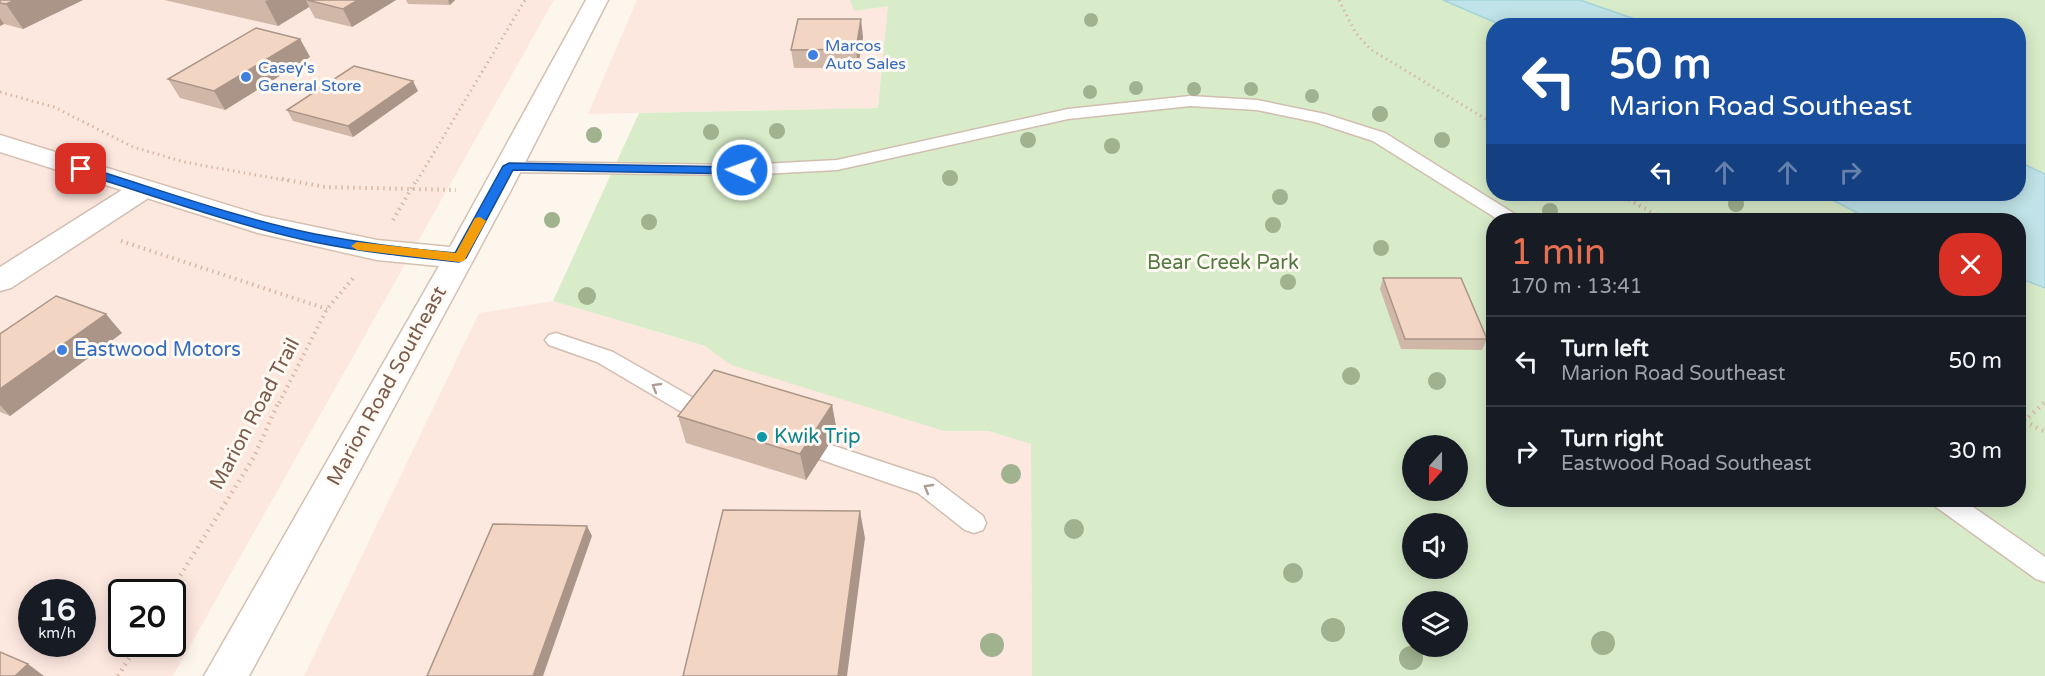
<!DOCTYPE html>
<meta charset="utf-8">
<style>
body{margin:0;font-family:"Varela Round",sans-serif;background:#20242c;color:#f1f3f6;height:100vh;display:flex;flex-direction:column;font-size:22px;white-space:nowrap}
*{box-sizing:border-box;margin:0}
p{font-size:20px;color:#9ea1a6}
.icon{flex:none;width:33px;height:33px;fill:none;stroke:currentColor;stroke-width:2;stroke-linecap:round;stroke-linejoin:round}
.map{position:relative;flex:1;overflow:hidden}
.side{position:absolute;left:1486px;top:213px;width:540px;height:294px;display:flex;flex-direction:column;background:#171b24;border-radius:24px;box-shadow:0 3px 15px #0003}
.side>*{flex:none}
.hud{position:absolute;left:1486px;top:18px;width:540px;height:183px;border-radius:24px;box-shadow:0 3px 15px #0003;background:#1a4fa0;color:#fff;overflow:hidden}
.needle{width:39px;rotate:201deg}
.fabs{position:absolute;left:1402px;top:435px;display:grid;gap:12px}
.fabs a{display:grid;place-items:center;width:66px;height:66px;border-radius:50%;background:#171b24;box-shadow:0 3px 15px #0003;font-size:30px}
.speed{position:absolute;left:18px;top:579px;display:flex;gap:12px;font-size:30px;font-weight:700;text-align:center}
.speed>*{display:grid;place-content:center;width:78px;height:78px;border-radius:50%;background:#171b24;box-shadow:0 3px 15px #0003;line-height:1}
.speed small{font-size:15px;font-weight:400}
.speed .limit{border:3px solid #111;border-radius:9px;background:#fff;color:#111}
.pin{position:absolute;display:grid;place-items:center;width:51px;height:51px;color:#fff;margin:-26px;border-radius:12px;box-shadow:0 3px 9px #0006}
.me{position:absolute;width:66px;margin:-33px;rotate:272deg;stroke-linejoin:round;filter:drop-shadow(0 0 4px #0008)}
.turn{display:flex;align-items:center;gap:21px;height:126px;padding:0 24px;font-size:27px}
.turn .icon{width:78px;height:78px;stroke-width:2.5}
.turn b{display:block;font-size:42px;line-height:51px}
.lanes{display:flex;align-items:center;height:57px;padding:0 24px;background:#0003;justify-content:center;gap:30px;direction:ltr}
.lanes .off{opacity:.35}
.round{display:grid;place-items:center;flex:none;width:63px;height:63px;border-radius:24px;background:#20242c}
.summary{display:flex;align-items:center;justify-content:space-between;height:102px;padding:0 24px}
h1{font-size:36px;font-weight:600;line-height:45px;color:#e76f51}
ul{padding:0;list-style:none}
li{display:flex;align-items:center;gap:18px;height:90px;padding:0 24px;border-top:2px solid #363941}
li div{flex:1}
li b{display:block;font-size:22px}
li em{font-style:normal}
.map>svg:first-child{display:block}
.commercial{fill:#fde8e0;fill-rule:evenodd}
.green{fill:#d8ecc9;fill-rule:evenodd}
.water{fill:#bfe3e8;stroke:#a5d3da;stroke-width:1.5}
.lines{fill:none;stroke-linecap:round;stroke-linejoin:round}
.lane-casing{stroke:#d1beb0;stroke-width:3}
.street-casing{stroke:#d1beb0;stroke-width:3}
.secondary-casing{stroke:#d6c0b0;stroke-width:3}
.path-far2{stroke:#d9b8a5;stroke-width:3;stroke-dasharray:1.5 4;stroke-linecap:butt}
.path-far1{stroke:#d9b8a5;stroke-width:4;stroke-dasharray:1.5 4.5;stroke-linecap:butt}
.path{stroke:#d9b8a5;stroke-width:4.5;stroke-dasharray:1.5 5;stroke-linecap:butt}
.lane{fill:#fff;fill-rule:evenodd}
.street{fill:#fff;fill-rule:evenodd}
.secondary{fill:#fff;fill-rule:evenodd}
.tree{fill:#a0b28e}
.wall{fill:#d1b7a8}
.shaded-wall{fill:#aa9588}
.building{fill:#f3d5c3;stroke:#aa9588;stroke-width:1.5}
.oneway{stroke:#af9d94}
.route{fill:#1a73e8;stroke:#114b97;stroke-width:1.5}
.slow{fill:#f59e0b}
.shop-dot{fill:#3f7fe0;stroke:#fffaf3;stroke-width:2}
.culture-dot{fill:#0f9aa8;stroke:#fffaf3;stroke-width:2}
.labels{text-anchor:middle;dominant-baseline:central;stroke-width:6;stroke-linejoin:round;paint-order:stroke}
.far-shop-label{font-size:16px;fill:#366cbe;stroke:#fffaf3;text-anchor:start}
.park-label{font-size:20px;fill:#537a41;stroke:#fffaf3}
.shop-label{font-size:20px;fill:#366cbe;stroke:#fffaf3;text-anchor:start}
.street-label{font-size:20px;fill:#7a5c4d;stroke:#fffaf3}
.culture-label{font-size:20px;fill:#0d838f;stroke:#fffaf3;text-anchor:start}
</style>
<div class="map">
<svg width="2045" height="676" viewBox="0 0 2045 676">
<rect width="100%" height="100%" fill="#fdf6ec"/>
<path class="commercial" d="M0,0H554L173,676H0ZM32,592H82V644H32ZM122,592H172V644H122Z
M637,0H889L878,108L588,114Z
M553,301L1031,444L1032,676H304L479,313Z"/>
<path class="green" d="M850,0H2045V676H1032L1031,444L988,431H944L731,365L705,346L553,301L639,113L878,108L888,6L854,11ZM1494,26H2019V194H1494ZM1494,220H2019V500H1494ZM1413,446H1458V490H1413ZM1413,524H1458V568H1413ZM1413,602H1458V646H1413Z"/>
<path class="water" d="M1443,0H1580L1652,25H1501Z
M2019,162L2045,174V288L2019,278V220H1871L1821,194H2019Z"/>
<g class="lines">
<defs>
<path id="lane" d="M1190,96L1257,100L1325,114L1385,133L1518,216L1520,220H1499L1373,141L1315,122L1257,110L1190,106L1068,119L837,170L742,175L509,172L503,171L500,167L503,163L509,162L742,165L837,160L1068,109Z
M556,333L613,352L718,412L721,418L718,424L710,427L702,424L597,362L549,345L545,340L549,335Z
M798,434L934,479L983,516L986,523L983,530L974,533L965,530L918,493L790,449L787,443L790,437Z
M1933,500H1963L2045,557V582L2036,579L1936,507Z"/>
<path id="street" d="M143,180L153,183L157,189L153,195L11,288L0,291V267L133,183Z"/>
<path id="secondary" d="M586,0H608L511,190L249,676H204L439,266L377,260L258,233L0,152V135L263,216L377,240L450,247Z"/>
</defs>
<use href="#lane" class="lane-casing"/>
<use href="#street" class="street-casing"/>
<use href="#secondary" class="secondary-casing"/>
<path class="path-far2" d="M1339,0L1355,32L1370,49L1494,124
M0,92L54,107L133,147L184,162L290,181
M417,181L525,0"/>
<path class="path-far1" d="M282,179L325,187L456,190
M1618,194L1666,220
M393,220L417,179
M121,241L327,309
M279,403L327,309L355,276"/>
<path class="path" d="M2019,418L2045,432
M2019,426L2045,402
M170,592L254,457L279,401
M118,676L138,644"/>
<use href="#lane" class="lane"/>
<use href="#street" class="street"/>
<use href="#secondary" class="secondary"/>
</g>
<g class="tree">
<circle cx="1091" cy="20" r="7"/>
<circle cx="1136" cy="88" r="7"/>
<circle cx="1194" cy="89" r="7"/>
<circle cx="1251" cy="89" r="7"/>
<circle cx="1090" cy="92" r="7"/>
<circle cx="1312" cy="96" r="7"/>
<circle cx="1380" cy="114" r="8"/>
<circle cx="777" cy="131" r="8"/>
<circle cx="711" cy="132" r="8"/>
<circle cx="594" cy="135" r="8"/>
<circle cx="1028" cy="140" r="8"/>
<circle cx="1442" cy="140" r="8"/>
<circle cx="1112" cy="146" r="8"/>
<circle cx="950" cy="178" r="8"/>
<circle cx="1280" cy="197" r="8"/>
<circle cx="1736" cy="204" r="8"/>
<circle cx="1550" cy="211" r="8"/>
<circle cx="552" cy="220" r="8"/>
<circle cx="649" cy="222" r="8"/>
<circle cx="1273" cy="225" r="8"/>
<circle cx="1381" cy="248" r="8"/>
<circle cx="1288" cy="282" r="8"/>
<circle cx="587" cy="296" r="9"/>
<circle cx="1351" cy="376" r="9"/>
<circle cx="1437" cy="381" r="9"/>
<circle cx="1011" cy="474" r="10"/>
<circle cx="1074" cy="529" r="10"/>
<circle cx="1293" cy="573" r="10"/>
<circle cx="1333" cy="630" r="12"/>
<circle cx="1603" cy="643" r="12"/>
<circle cx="992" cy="645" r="12"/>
<circle cx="1411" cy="658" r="12"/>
</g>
<path class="wall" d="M0,0H83L23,29L4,24L0,26Z
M164,0H396L352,27L315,18L309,7L278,26Z
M406,0H455L450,5L408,4Z
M863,37L858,68H794L791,50Z
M300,39L310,57L225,110L180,98L168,79Z
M418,91L353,137L293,121L287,110Z
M1383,278L1487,339L1482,350L1401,349L1380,289Z
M122,333L10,416L0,412V334Z
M832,405L837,432L806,480L686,443L678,416Z"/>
<path class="shaded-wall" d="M15,0H83L23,29L6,4Z
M268,0H306L309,7L278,26L265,1Z
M358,0H396L352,27L343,9Z
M448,0H455L450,5Z
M0,18L4,24L0,26Z
M861,19L863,37L858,68L856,49Z
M300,39L310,57L225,110L214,91Z
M413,81L418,91L353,137L348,126Z
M106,314L122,333L10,416L0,405V389Z
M832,405L837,432L806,480L800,454Z
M860,511L865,538L847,676H838Z
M587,526L592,536L543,676H533Z
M28,664L44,676H15Z"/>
<path class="building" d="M0,0H15L6,4L0,3Z
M307,0H358L343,9Z
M798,19H861L856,49L791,50Z
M256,28L300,39L214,91L168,79Z
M354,66L413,81L348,126L287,110Z
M1383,278H1461L1487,339H1405Z
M56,296L106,314L0,389V334Z
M714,370L832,405L800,454L678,416Z
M723,510L860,511L838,676H683Z
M493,524L587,526L533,676H427Z
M0,652L28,664L15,676H0Z"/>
<defs><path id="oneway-chevron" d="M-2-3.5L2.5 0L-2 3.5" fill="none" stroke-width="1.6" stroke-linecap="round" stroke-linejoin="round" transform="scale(1.5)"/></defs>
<g class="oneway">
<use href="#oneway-chevron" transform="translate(656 387) rotate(-150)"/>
<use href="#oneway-chevron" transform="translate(928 488) rotate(-150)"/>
</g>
<path class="route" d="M509,163L742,167L748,170L742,174L513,170L466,258L459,262C410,257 362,252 314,242C234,225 156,196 77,172L76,169L81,166L86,167C161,190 237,218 315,234C361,243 408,249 455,253L503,166Z"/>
<path class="slow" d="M480,217L486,221L464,261L459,262L357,250L351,246L357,242L456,253L475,218Z"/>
<g class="shop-dot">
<circle cx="813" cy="55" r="6"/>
<circle cx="246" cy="77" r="6"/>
<circle cx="62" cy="350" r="6"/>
</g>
<circle class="culture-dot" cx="762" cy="437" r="6"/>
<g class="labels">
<g class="far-shop-label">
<text x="825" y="46">Marcos<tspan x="825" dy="18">Auto Sales</tspan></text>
<text x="258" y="68">Casey's<tspan x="258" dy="18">General Store</tspan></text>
</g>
<g class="park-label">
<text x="1223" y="263">Bear Creek Park</text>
</g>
<g class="shop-label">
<text x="74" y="350">Eastwood Motors</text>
</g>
<g class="street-label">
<text transform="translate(387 386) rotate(-61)">Marion Road Southeast</text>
<text transform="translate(255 414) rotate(-62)">Marion Road Trail</text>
</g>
<g class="culture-label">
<text x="774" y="437">Kwik Trip</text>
</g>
</g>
</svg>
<div class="fabs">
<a><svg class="needle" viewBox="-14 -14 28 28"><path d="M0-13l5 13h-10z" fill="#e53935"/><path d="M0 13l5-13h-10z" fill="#9ea1a6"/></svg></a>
<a><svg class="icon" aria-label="sound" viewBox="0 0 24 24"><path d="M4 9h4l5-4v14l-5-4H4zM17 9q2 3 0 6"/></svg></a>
<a><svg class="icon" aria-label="layers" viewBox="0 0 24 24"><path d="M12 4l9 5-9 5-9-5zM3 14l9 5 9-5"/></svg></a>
</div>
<div class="speed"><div>16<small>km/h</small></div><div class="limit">20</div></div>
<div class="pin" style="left:81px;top:169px;background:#d93025"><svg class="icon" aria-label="arrive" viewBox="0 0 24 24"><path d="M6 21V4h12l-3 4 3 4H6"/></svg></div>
<svg class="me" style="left:742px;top:170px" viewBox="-20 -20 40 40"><circle r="17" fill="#1a73e8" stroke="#fff" stroke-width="3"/><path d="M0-11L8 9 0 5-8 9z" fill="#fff"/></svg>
<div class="hud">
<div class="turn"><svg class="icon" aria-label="left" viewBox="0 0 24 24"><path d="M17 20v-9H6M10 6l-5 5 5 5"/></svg><div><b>50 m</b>Marion Road Southeast</div></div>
<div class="lanes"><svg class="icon" aria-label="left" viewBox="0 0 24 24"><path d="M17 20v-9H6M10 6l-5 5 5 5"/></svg><svg class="icon off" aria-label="ahead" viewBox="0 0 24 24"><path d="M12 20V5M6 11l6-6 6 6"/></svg><svg class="icon off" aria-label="ahead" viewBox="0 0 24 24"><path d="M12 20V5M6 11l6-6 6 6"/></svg><svg class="icon off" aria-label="right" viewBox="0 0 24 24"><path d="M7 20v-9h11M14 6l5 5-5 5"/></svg></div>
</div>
<section class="side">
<div class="summary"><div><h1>1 min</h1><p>170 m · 13:41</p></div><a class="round" style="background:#d93025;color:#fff"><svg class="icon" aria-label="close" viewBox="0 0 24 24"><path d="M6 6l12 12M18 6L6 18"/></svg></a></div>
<ul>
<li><svg class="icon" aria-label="left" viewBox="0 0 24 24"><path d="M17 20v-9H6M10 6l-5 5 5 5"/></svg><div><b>Turn left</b><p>Marion Road Southeast</p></div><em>50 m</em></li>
<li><svg class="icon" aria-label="right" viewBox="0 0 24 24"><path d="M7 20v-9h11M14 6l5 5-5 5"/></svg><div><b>Turn right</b><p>Eastwood Road Southeast</p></div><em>30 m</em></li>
</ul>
</section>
</div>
